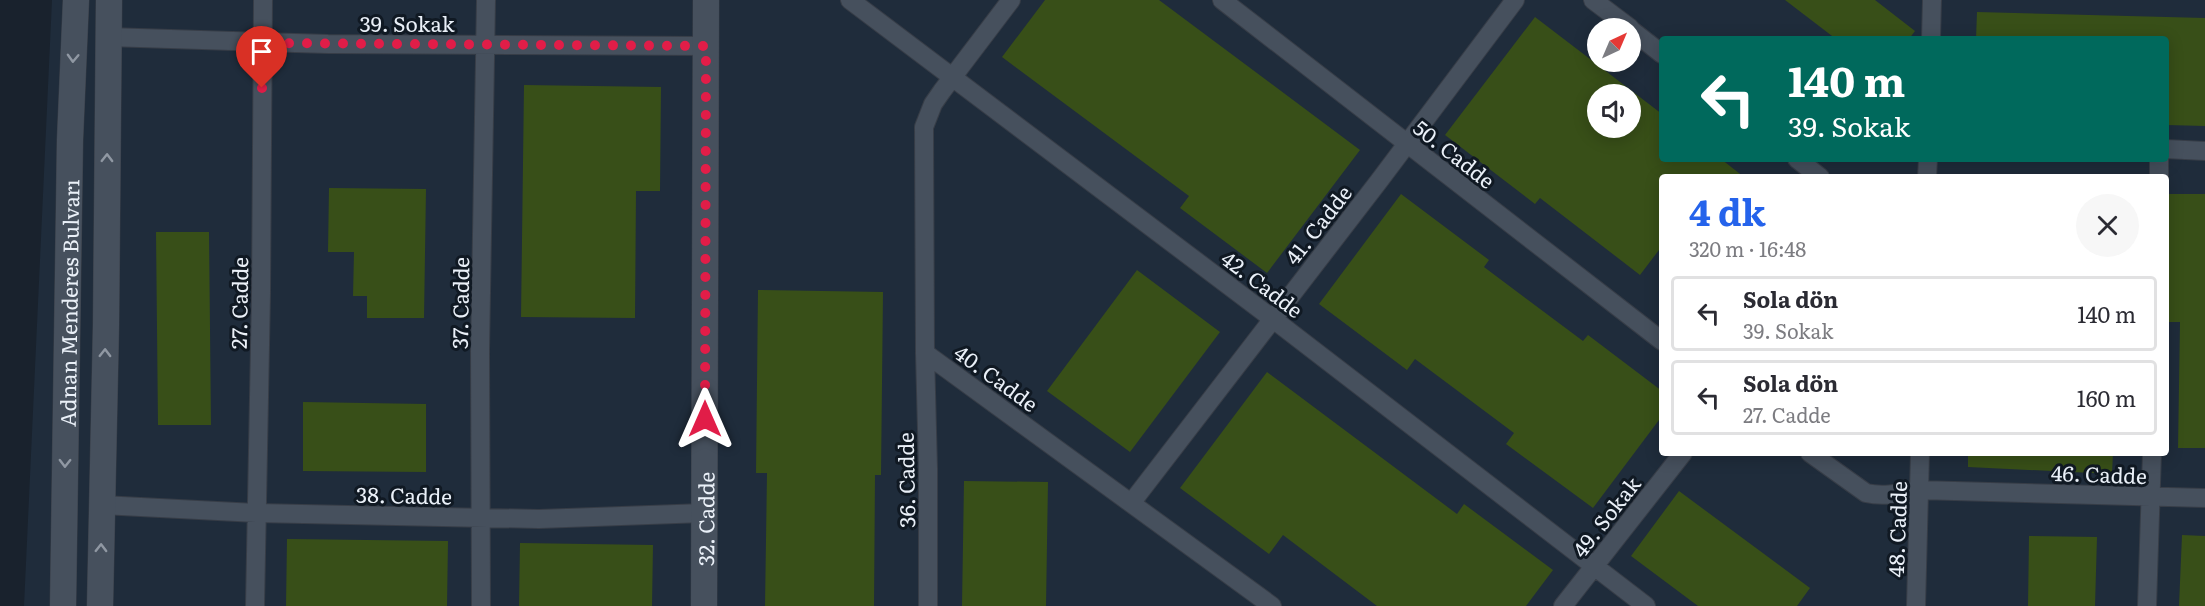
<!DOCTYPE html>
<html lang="tr">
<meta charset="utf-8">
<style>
body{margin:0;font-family:Literata,serif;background:#f7f7f7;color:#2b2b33;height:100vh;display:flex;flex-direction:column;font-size:22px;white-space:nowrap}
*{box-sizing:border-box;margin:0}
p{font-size:20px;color:#7c7c81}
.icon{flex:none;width:33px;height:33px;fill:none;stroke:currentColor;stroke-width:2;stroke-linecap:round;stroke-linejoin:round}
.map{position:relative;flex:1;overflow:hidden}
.panel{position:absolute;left:1659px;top:174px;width:510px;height:282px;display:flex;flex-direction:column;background:#fff;border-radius:6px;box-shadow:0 3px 15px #0003}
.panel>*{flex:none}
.top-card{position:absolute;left:1659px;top:36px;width:510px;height:126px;border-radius:6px;box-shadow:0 3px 15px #0003;background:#00695c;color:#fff;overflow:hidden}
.needle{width:39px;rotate:44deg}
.controls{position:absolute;left:1587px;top:18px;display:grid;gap:12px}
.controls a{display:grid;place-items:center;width:54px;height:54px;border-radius:50%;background:#fff;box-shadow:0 3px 15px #0003;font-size:30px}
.pin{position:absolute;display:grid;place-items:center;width:51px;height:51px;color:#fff;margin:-62px -26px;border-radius:50% 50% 50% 0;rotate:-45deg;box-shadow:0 0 6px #0007}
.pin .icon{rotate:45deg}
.me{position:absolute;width:66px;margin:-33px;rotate:0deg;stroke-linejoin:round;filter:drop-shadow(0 0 4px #0008)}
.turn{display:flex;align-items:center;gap:21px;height:126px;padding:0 30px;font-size:27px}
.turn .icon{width:78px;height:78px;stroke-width:2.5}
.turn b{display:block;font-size:42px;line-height:51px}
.round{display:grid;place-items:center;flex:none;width:63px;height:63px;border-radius:32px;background:#f7f7f7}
.summary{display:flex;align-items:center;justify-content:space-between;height:102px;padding:0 30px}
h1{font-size:36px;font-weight:700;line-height:45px;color:#2563eb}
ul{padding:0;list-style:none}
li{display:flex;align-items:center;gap:18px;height:75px;margin:0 12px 9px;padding:0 18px;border:3px solid #e1e1e2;border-radius:6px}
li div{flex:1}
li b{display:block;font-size:22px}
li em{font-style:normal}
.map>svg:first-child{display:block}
.built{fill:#1f2c3b;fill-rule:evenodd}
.building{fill:#384f18;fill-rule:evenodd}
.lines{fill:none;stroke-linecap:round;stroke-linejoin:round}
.street-casing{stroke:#373d47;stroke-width:20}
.secondary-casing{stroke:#373d47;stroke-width:27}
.street{stroke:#46505d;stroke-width:18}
.secondary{stroke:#46505d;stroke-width:26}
.oneway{stroke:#9098a3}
.route{stroke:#e11d48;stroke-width:10;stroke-dasharray:0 18}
.labels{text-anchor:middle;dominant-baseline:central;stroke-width:6;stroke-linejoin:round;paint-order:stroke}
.street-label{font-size:21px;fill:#eaf0f8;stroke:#101923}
</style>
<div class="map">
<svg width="2205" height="606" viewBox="0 0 2205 606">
<rect width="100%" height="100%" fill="#19222d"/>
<path class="built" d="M52,0H2205V606H24ZM1598,28H1630V62H1598ZM1662,39H2166V159H1662ZM1598,94H1630V128H1598ZM1662,177H2166V453H1662Z"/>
<path class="building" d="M1045,0H1159L1360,150L1267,273L1180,208L1189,196L1002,57Z
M1785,0H1875L1915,31L1909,39H1836Z
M1977,12L2205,18V126L2166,125V39H1976Z
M1535,17L1662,114V159H1721L1744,177H1662V246L1640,275L1540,198L1535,204L1445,135ZM1598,94H1630V128H1598Z
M524,85L661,87L660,191H636L635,318L521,317Z
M329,188L426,189L424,318H367V296H353L354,252H328Z
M1401,194L1489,260L1484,267L1583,341L1588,335L1662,391V416L1593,508L1506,444L1514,433L1415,359L1407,370L1319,304Z
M2168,194H2205V448H2178L2180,322H2166Z
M156,232H209L211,425H158Z
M1137,270L1220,332L1130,452L1047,391Z
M758,290L883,292L881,475H875L874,606H765L767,473H756Z
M1267,372L1457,514L1464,504L1553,570L1526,606H1377L1283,535L1269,554L1180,488Z
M303,402L426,404V472L303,471Z
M1968,453H2113L2112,474L1968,467Z
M964,481L1048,482L1046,606H962Z
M1679,491L1810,588L1797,606H1698L1631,556Z
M2182,535L2205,536V606H2179Z
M2029,536L2097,537L2095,606H2028Z
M287,539L448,541L447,606H286Z
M520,543L653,545L652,606H519Z"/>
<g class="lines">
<defs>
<path id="street" d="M850,0L1273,319L1646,606
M1011,0L942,91L933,104L924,127L925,353L1272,606
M1222,0L1662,341
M1593,0L1630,28
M1630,29L1662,54
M108,37L328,44L706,46
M1931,39L1932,0
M2166,149L2205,151
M1797,159L1820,177
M1927,177L1928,159
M2159,177V159
M925,353L928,469V606
M1810,453L1866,493C1884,497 1901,493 1919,490L2205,498
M1132,502L1379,181L1515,0
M102,505L257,513L539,519L704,513
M255,606L261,293L263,0
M481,606L480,351L486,0
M1563,606L1683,453
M1916,606L1920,453
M2147,606L2152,453"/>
<g id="secondary">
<path id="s1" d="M63,606L70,140L76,0"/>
<path d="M100,606L106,325L109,0"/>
<path id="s2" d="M704,606L706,0"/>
</g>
</defs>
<use href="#street" class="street-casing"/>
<use href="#secondary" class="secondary-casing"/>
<use href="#street" class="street"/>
<use href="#secondary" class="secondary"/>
</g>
<defs><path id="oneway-chevron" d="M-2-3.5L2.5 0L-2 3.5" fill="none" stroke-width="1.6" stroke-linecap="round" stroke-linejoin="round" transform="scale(1.5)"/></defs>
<g class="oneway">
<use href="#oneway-chevron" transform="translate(73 58) rotate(92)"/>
<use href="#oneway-chevron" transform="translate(107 158) rotate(-89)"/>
<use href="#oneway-chevron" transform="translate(105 353) rotate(-89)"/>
<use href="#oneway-chevron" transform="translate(65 463) rotate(91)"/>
<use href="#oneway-chevron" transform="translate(101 548) rotate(-89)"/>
</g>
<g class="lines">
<path class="route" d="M262,88V43L706,46L705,419"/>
</g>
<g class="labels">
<g class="street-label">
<text x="407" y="22">39. Sokak</text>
<text transform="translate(1455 153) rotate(38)">50. Cadde</text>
<text transform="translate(1317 224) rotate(-52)">41. Cadde</text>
<text transform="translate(1263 283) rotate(37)">42. Cadde</text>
<text stroke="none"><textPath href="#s1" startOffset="303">Adnan Menderes Bulvarı</textPath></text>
<text transform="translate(238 303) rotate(-89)">27. Cadde</text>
<text transform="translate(459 303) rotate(-89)">37. Cadde</text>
<text transform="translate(997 377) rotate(36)">40. Cadde</text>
<text transform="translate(2099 473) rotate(2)">46. Cadde</text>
<text transform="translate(905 480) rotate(-91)">36. Cadde</text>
<text transform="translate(404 494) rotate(1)">38. Cadde</text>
<text transform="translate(1605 516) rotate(-52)">49. Sokak</text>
<text stroke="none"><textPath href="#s2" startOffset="87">32. Cadde</textPath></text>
<text transform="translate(1896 529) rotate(-88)">48. Cadde</text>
</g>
</g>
</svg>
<div class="controls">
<a><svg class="needle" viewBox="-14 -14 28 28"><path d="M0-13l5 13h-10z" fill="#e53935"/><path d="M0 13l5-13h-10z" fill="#7c7c81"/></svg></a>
<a><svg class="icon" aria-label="sound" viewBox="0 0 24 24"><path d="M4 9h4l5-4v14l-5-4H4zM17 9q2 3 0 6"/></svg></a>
</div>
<div class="pin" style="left:262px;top:88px;background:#d93025"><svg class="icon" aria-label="arrive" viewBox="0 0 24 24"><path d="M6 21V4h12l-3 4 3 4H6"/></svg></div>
<svg class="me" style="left:705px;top:419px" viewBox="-20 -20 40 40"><path d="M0-17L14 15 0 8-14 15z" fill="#e11d48" stroke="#fff" stroke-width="4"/></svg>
<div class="top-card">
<div class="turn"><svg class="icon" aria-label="left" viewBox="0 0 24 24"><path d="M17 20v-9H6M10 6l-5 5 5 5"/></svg><div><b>140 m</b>39. Sokak</div></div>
</div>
<section class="panel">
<div class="summary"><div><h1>4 dk</h1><p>320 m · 16:48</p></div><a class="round"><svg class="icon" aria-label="close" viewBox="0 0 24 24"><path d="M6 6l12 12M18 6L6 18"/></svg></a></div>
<ul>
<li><svg class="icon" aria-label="left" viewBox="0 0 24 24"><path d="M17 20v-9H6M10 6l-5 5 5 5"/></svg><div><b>Sola dön</b><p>39. Sokak</p></div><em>140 m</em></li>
<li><svg class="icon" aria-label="left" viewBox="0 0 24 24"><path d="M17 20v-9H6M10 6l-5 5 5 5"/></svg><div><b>Sola dön</b><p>27. Cadde</p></div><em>160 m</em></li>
</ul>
</section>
</div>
